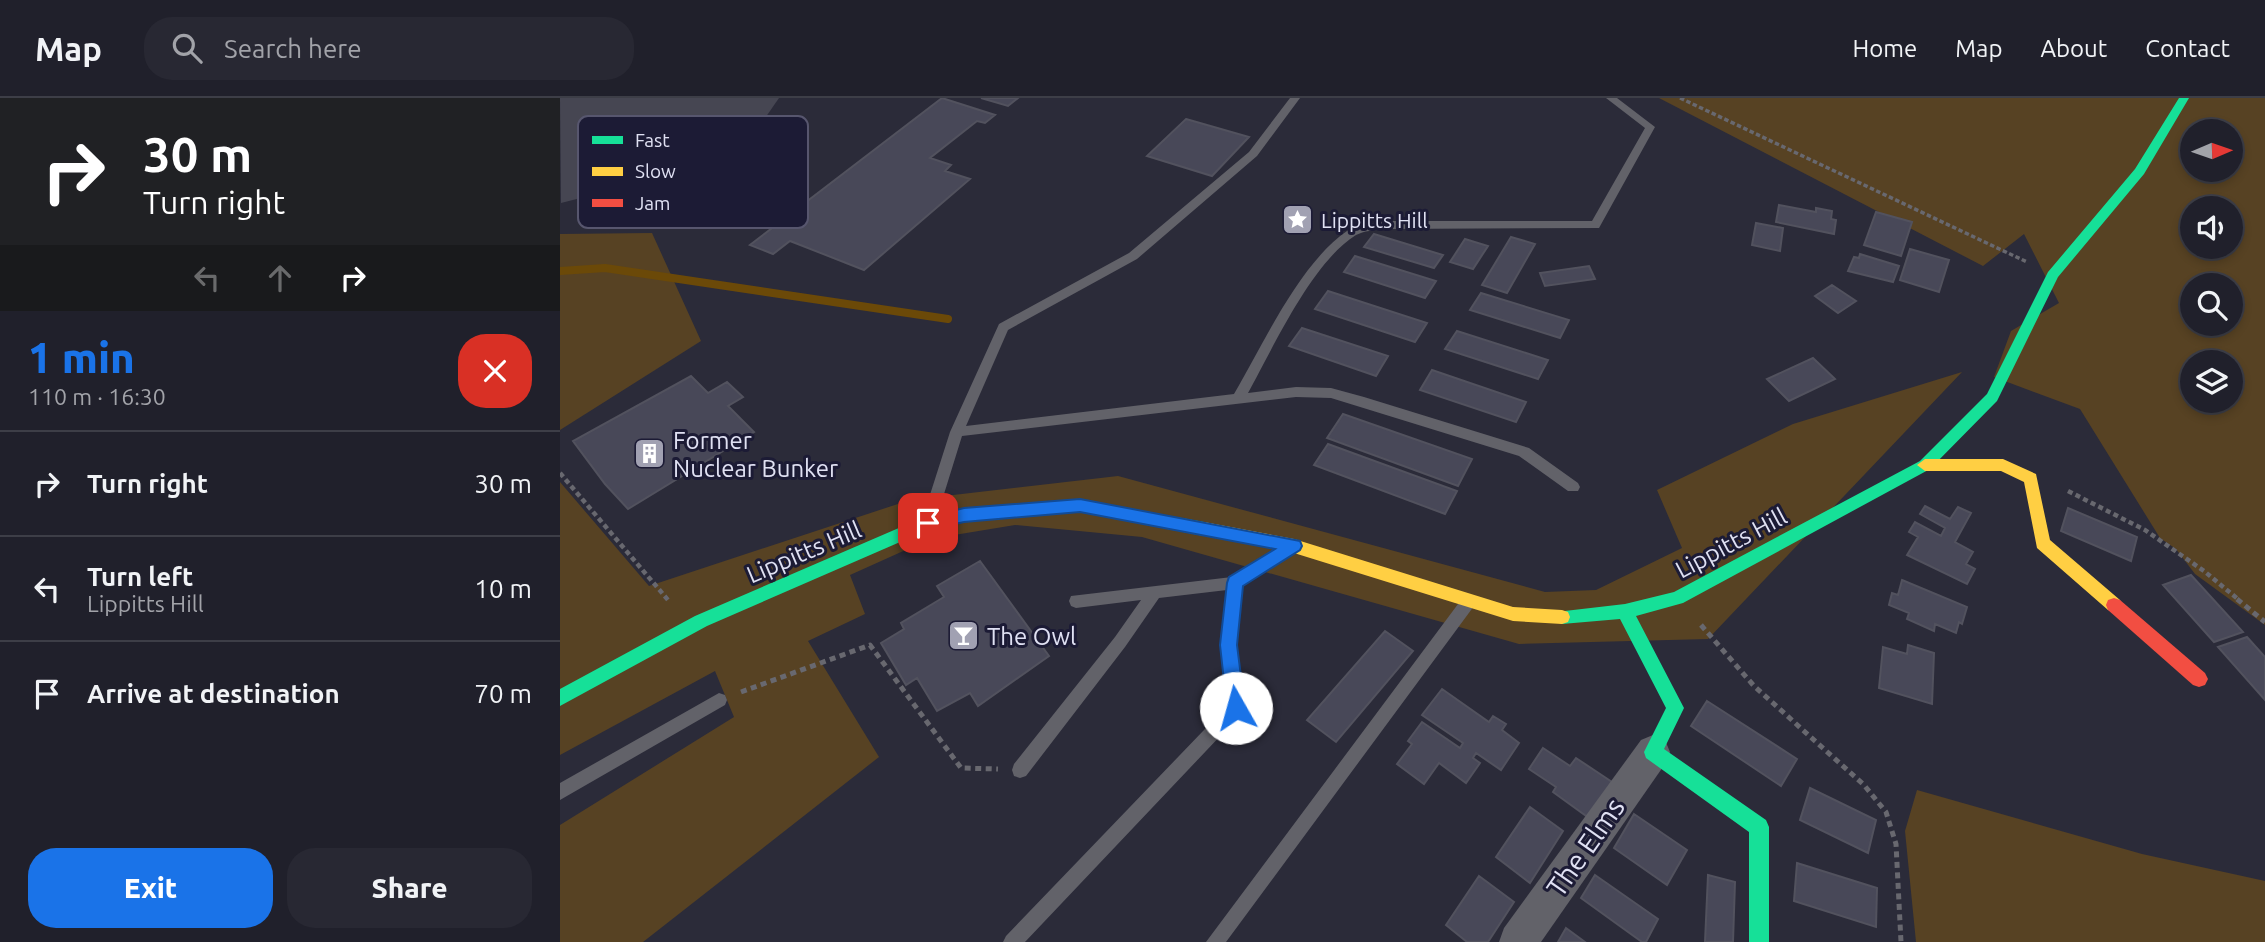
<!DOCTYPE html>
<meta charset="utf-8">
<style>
body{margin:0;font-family:Ubuntu,sans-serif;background:#282833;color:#f1f3f6;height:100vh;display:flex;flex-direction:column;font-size:26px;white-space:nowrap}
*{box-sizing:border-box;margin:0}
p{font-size:23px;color:#a2a3a9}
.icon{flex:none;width:38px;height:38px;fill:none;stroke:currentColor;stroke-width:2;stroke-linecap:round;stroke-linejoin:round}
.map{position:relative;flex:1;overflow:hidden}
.drawer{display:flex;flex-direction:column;background:#20202b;width:560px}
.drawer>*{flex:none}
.guide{background:#202124;color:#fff;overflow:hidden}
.needle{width:46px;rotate:88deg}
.buttons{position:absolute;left:1620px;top:21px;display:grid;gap:14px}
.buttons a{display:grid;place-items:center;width:63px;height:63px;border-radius:50%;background:#20202b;box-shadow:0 4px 10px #0003,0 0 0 2px #3d3e47;font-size:35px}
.pin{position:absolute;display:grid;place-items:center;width:60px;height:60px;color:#fff;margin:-30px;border-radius:14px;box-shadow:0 4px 10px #0006}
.me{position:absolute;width:77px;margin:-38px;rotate:353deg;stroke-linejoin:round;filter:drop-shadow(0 0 5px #0008)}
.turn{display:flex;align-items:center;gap:24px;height:147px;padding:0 28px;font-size:32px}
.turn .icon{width:91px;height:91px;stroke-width:2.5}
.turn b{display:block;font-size:49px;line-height:60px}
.lanes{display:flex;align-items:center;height:66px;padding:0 28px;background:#0003;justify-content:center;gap:35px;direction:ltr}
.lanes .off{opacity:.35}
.round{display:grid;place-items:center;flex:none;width:74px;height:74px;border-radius:28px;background:#282833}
.headline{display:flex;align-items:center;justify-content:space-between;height:119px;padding:0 28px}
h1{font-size:42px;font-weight:800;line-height:52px;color:#1a73e8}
.button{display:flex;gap:14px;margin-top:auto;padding:14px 28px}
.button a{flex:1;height:80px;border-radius:28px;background:#1a73e8;color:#fff;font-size:28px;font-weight:800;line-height:80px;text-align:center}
.button a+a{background:#282833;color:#f1f3f6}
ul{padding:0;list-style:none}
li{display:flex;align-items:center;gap:21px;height:105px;padding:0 28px;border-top:2px solid #3d3e47}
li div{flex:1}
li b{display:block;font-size:26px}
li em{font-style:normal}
header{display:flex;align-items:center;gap:42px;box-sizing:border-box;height:98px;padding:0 35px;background:#20202b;border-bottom:2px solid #3d3e47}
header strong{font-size:33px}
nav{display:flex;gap:38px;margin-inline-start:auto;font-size:24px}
.search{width:490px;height:63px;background:#282833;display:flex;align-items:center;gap:18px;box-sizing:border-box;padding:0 24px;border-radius:28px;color:#a2a3a9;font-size:26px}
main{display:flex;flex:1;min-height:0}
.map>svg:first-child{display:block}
.green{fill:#574223;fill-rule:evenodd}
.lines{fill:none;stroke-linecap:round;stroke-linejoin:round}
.stream{stroke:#6b4908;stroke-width:8}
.runway{fill:#464652;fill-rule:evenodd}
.building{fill:#484858;stroke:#52525e;stroke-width:2}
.path-far2{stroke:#68686f;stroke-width:3.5;stroke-dasharray:4.5 2.5;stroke-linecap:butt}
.path-far1{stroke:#68686f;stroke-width:4.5;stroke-dasharray:5 3.5;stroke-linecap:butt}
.path{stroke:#68686f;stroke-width:5;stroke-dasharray:6 4.5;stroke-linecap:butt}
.lane{fill:#626269;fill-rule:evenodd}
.street{fill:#626269;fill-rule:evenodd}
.fast{fill:#16e098;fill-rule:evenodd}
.slow{fill:#ffcf43;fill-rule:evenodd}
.jam{fill:#f24e42;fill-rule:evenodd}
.route{fill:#1a73e8;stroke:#114b97;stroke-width:2}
.labels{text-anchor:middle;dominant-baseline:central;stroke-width:6;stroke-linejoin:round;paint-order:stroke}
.far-poi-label{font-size:21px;fill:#e0e1f3;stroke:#1c1b35;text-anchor:start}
.poi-label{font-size:24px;fill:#e0e1f3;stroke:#1c1b35;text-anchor:start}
.street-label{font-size:24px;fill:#e0e1f3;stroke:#1c1b35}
.near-street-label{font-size:28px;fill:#e0e1f3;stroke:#1c1b35}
.key{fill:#1c1b35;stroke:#57566e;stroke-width:2}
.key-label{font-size:19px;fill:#e0e1f3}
</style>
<header>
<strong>Map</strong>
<div class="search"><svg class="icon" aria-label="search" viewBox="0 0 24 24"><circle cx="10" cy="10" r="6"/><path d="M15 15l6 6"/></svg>Search here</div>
<nav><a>Home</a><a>Map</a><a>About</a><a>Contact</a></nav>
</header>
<main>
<section class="drawer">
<div class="guide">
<div class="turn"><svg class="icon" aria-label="right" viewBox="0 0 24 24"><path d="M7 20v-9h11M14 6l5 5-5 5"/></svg><div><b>30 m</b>Turn right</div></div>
<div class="lanes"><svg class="icon off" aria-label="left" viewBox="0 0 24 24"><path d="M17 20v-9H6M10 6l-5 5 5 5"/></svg><svg class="icon off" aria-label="ahead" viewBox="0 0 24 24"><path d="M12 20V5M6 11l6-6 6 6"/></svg><svg class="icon" aria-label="right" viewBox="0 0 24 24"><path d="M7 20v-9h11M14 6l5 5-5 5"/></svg></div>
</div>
<div class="headline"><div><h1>1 min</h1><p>110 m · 16:30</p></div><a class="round" style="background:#d93025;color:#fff"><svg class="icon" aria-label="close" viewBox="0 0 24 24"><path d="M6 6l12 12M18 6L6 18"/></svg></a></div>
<ul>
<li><svg class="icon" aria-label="right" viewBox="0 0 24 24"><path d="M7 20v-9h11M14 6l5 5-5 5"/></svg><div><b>Turn right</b></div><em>30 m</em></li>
<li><svg class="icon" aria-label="left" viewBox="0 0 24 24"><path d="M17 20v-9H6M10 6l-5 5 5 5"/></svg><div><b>Turn left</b><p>Lippitts Hill</p></div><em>10 m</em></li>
<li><svg class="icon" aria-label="arrive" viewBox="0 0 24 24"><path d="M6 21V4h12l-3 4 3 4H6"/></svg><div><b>Arrive at destination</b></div><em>70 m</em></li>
</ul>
<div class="button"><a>Exit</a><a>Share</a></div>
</section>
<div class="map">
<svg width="1705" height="844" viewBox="0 0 1705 844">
<rect width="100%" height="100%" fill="#2b2b39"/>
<path class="green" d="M1099,0H1705V527L1635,476L1616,451L1600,440L1520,311L1434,279L1451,233L1499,205L1464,136L1423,168ZM1633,33H1671V72H1633ZM1633,110H1671V149H1633ZM1633,187H1671V226H1633ZM1633,264H1671V303H1633Z
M92,135L141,243L0,332V136Z
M1402,274L1148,541L959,546L582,439L455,427L370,441L290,477L305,516L248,543L319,659L83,844H0V727L174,619L155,573L0,657V384L89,488L350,402L558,378L985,494L1036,492L1122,450L1097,392L1233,326Z
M1357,692L1582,756L1705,783V844H1356L1345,733Z"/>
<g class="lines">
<path class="stream" d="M0,173L45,170L388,221"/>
<path class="runway" d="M0,0H219L196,33L60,90L1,105Z"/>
</g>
<path class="building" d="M382,0L435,17L425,25L417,23L370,60L391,67L385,73L410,81L304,172L230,143L213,156L190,147Z
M421,0H458L448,8Z
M626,21L689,39L652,78L587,58Z
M1219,107L1256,114V110L1272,113L1271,121L1276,122L1274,136L1216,124Z
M1316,114L1352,124L1341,158L1304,147Z
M1196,125L1223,130L1220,153L1192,147Z
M814,136L883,157L874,170L804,149Z
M951,139L975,146L947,195L922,187Z
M905,141L928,148L913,171L890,164Z
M1350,151L1389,162L1379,194L1340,182Z
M1300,156L1339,168L1333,184L1288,173L1294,159L1299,160Z
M795,158L876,183L865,200L784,174Z
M1029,168L1035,181L985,188L980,175Z
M1272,187L1296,203L1278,215L1255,198Z
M768,193L867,225L855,244L755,211Z
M921,195L1009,222L1000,240L910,212Z
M742,230L828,258L816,278L729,248Z
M897,233L988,262L978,281L885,251Z
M1253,260L1275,281L1229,303L1207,281Z
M872,272L966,304L956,324L860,292Z
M131,278L148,295L167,284L183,299L168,308L194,334L68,411L45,386L13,343Z
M783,316L912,361L898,388L767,340Z
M768,346L897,393L885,416L754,367Z
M1365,408L1390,421L1398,409L1411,415L1395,444L1413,454L1406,466L1415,471L1407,486L1347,457L1358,439L1349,434L1355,424L1381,438L1385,430L1360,416Z
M1508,410L1577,439L1571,463L1501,433Z
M420,463L489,558L418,608L410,595L377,613L357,580L346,587L321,545L344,531L341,525L384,499L377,488Z
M1631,477L1683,534L1654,544L1603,487Z
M1342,482L1407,509L1402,526L1399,524L1396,535L1375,526L1374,533L1347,521L1349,515L1329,507L1332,495L1338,497Z
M825,533L853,553L776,644L747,622Z
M1687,539L1705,559V602L1658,549Z
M1348,547L1374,555L1372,606L1319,590L1323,549L1347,556Z
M882,591L929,624L933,618L946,626L942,632L959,645L941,672L916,655L913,660L920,665L906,685L879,665L864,686L837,666L852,646L848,643L862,624L900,650L903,645L862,617Z
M1147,603L1237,661L1221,688L1131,628Z
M983,650L1010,668L1016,660L1052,684L1029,720L993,694L996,689L969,671Z
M1250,690L1316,722L1308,755L1240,722Z
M970,709L1003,733L970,785L936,759Z
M1074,716L1127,752L1107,787L1054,750Z
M1237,765L1317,790L1316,829L1234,803Z
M1035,777L1098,821L1086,844H1082L1021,800Z
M1148,777L1175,784L1173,844H1145Z
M919,778L954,804L928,844H907L886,827Z
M1006,830L1025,844H998Z"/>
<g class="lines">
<path class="path-far2" d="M1120,0L1467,164"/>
<path class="path-far1" d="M0,375L108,502
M1508,393L1585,432L1644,473L1679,502"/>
<path class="path" d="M1677,501L1705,524
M1141,527L1194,588L1304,687L1326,714L1336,746L1341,844
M181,594L310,547L401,670L438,671"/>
<path class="lane" d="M730,0H740L697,58L577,161L448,232L406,328L674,296C703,247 739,166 787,133C797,127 811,126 823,123H1032L1085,30L1046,0H1057L1095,29L1039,130L823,131C814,132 804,133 796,137C752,164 713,250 688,295L736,289L771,290L804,299L969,350L1018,385L1020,389L1018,393H1008L959,358L771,300L736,299L402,338L375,425L373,429H363L361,425L390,334L439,226L569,155L689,54Z
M728,445L733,447L735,451L733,455L682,488L677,547L684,610L682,615L465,844H443L446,838L668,607L661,547L667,492L599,500L565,549L466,678L460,680L454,678L452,672L454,666L555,539L581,502L516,510L511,508L509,503L511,498L672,479Z
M909,496L914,498L916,503L914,508L666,844H646L904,498Z
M159,595L165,597L167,602L165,607L0,702V685Z"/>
<path class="street" d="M1093,637L1105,642L1110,654L1105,666L981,844H939L944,830L1081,642Z"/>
<path class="fast" d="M1619,0H1629L1584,76L1498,179L1437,303L1370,371L1123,505L1076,518L1124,610L1104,651L1206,722L1209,729V844H1189V734L1086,660L1084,654L1106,610L1060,521L1002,526L996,524L994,519L996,514L1065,506L1114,494L1360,363L1427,296L1488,174L1575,71Z
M520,402L644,424L650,426L652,431L650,436L644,438L520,414L404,423L370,431L147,528L0,608V591L135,518L362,420L404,411Z"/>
<path class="slow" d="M1365,361H1443L1476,376L1490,442L1560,502L1562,507L1560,512L1554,514L1548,512L1477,450L1464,384L1441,373H1365L1357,367Z
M644,424L734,441L953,509L1002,512L1008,514L1010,519L1008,524L1002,526L953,523L734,455L638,436L636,431L638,426Z"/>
<path class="jam" d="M1554,500L1560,502L1645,575L1648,581L1645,587L1639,589L1633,587L1548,512L1546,507L1548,502Z"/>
</g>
<path class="route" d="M520,401L740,443L742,448L740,452L683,488L677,547L685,610L683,616L676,618L670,616L667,610L660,547L667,485L669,479L715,451L520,414L404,424L368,432L362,430L360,425L362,421L368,419L404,410Z"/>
<defs>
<symbol id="sight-square" viewBox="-11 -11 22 22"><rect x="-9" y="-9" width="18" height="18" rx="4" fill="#a1a1b2" stroke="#1c1b35"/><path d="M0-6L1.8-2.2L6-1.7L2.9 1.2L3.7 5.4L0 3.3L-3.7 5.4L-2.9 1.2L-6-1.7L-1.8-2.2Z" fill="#fff"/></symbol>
<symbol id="building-square" viewBox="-11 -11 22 22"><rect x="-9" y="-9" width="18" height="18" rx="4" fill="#a1a1b2" stroke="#1c1b35"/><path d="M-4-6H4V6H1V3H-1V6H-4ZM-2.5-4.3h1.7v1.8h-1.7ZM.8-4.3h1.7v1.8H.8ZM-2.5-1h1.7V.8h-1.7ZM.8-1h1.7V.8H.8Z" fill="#fff"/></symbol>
<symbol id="bar-square" viewBox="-11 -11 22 22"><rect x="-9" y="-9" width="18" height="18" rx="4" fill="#a1a1b2" stroke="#1c1b35"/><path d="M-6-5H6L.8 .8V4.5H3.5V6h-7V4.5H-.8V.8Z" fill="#fff"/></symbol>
</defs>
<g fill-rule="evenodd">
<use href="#sight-square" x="720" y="104" width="35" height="35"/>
<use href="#building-square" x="72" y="338" width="35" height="35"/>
<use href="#bar-square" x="386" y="520" width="35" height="35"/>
</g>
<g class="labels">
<g class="far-poi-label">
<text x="761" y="122">Lippitts Hill</text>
</g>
<g class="poi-label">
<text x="113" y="342">Former<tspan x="113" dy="28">Nuclear Bunker</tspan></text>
<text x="427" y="538">The Owl</text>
</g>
<g class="street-label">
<text transform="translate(1171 445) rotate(-28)">Lippitts Hill</text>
<text transform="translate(244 454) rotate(-23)">Lippitts Hill</text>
</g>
<g class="near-street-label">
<text transform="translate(1025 749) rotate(-55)">The Elms</text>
</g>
</g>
<rect x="18" y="18" width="230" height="112" rx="10" class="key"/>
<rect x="32" y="38" width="31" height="8" fill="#16e098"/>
<rect x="32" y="69" width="31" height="9" fill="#ffcf43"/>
<rect x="32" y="101" width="31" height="8" fill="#f24e42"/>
<g class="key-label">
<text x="75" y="49">Fast</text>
<text x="75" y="80">Slow</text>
<text x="75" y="112">Jam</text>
</g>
</svg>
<div class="buttons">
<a><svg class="needle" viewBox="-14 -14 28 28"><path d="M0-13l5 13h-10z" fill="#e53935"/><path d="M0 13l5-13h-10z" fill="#a2a3a9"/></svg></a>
<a><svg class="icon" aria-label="sound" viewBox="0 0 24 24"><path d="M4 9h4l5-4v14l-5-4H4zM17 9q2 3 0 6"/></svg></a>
<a><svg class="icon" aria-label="search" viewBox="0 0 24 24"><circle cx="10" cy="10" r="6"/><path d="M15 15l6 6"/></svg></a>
<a><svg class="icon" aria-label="layers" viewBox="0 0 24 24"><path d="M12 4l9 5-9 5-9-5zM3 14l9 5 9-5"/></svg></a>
</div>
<div class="pin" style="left:368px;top:425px;background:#d93025"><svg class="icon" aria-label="arrive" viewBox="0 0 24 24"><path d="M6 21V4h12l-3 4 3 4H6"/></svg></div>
<svg class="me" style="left:676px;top:610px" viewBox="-20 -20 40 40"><circle r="19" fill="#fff"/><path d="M0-13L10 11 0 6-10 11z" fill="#1a73e8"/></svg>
</div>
</main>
